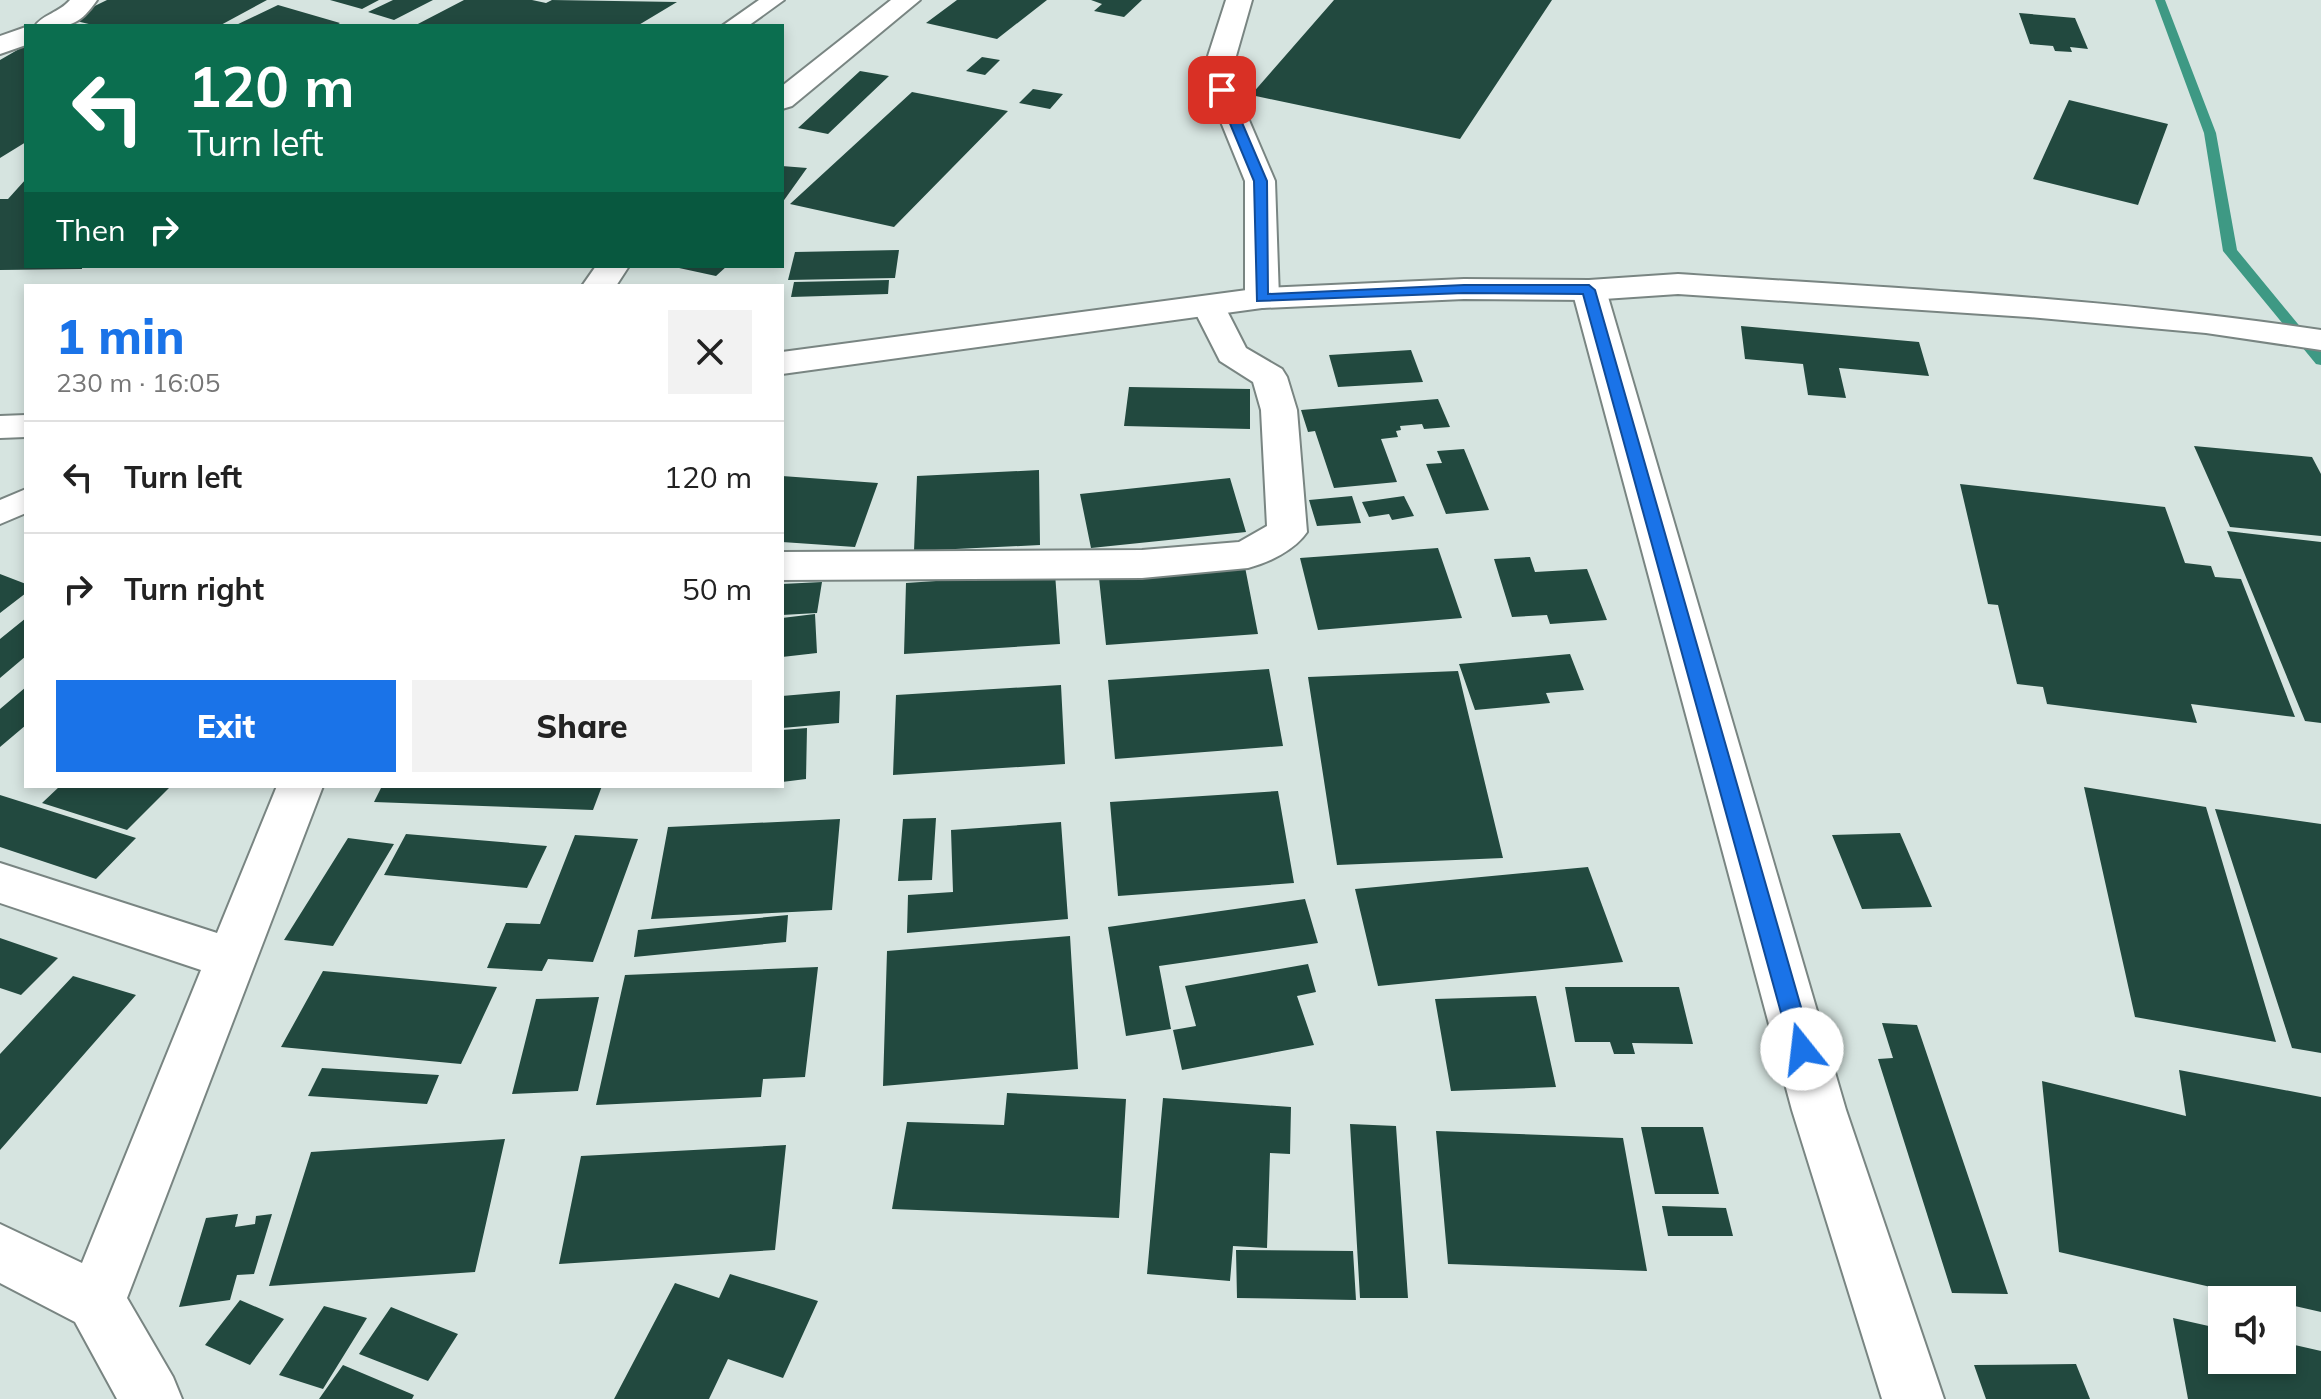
<!DOCTYPE html>
<meta charset="utf-8">
<style>
body{margin:0;font-family:Mulish,sans-serif;background:#f2f2f2;color:#222;height:100vh;display:flex;flex-direction:column;font-size:30px;white-space:nowrap}
*{box-sizing:border-box;margin:0}
p{font-size:26px;color:#767676}
.icon{flex:none;width:44px;height:44px;fill:none;stroke:currentColor;stroke-width:2;stroke-linecap:round;stroke-linejoin:round}
.map{position:relative;flex:1;overflow:hidden}
.drawer{position:absolute;left:24px;top:284px;width:760px;height:504px;display:flex;flex-direction:column;background:#fff;border-radius:0px;box-shadow:0 4px 12px #0003}
.drawer>*{flex:none}
.guide{position:absolute;left:24px;top:24px;width:760px;height:244px;border-radius:0px;box-shadow:0 4px 12px #0003;background:#0b6e4f;color:#fff;overflow:hidden}
.fabs{position:absolute;left:2208px;top:1286px;display:grid;gap:16px}
.fabs a{display:grid;place-items:center;width:88px;height:88px;border-radius:0px;background:#fff;box-shadow:0 4px 12px #0003;font-size:40px}
.pin{position:absolute;display:grid;place-items:center;width:68px;height:68px;color:#fff;margin:-34px;border-radius:16px;box-shadow:0 4px 12px #0006}
.me{position:absolute;width:88px;margin:-44px;rotate:344deg;stroke-linejoin:round;filter:drop-shadow(0 0 6px #0008)}
.turn{display:flex;align-items:center;gap:28px;height:168px;padding:0 32px;font-size:36px}
.turn .icon{width:104px;height:104px;stroke-width:2.5}
.turn b{display:block;font-size:56px;line-height:68px}
.then{display:flex;align-items:center;height:76px;padding:0 32px;background:#0003;gap:16px;font-size:30px}
.round{display:grid;place-items:center;flex:none;width:84px;height:84px;border-radius:0px;background:#f2f2f2}
.overview{display:flex;align-items:center;justify-content:space-between;height:136px;padding:0 32px}
h1{font-size:48px;font-weight:800;line-height:60px;color:#1a73e8}
.action{display:flex;gap:16px;margin-top:auto;padding:16px 32px}
.action a{flex:1;height:92px;border-radius:0px;background:#1a73e8;color:#fff;font-size:32px;font-weight:800;line-height:92px;text-align:center}
.action a+a{background:#f2f2f2;color:#222}
ul{padding:0;list-style:none}
li{display:flex;align-items:center;gap:24px;height:112px;padding:0 32px;border-top:2px solid #e0e0e0}
li div{flex:1}
li b{display:block;font-size:30px}
li em{font-style:normal}
.map>svg:first-child{display:block}
.lines{fill:none;stroke-linecap:round;stroke-linejoin:round}
.stream{fill:#3e9984;fill-rule:evenodd}
.building{fill:#22493f}
.lane-casing{stroke:#798582;stroke-width:4}
.street-casing{stroke:#798582;stroke-width:4}
.highway-casing{stroke:#798582;stroke-width:4}
.lane{fill:#fff;fill-rule:evenodd}
.street{fill:#fff;fill-rule:evenodd}
.highway{fill:#fff;fill-rule:evenodd}
.route{fill:#1a73e8;stroke:#114b97;stroke-width:2}
</style>
<div class="map">
<svg width="2321" height="1399" viewBox="0 0 2321 1399">
<rect width="100%" height="100%" fill="#d6e4e0"/>
<g class="lines">
<path class="stream" d="M2155,0H2165L2216,133L2237,250L2321,352V365L2316,364L2223,251L2204,133Z"/>
</g>
<path class="building" d="M107,0H267L219,26H97L68,19Z
M330,0H379L362,9Z
M393,0H433L394,20L368,12Z
M464,0H532L546,3L552,0L677,2L637,26H414Z
M957,0H1047L997,39L926,23Z
M1091,0H1142L1124,17L1094,11L1102,4Z
M1334,0H1552L1460,139L1251,95Z
M278,5L340,23L335,26H234Z
M2019,13L2075,18L2088,49L2070,47L2072,52L2055,51L2053,46L2030,44Z
M26,45V142L0,158V60Z
M982,57L1000,60L985,75L966,71Z
M860,71L889,76L828,134L798,128Z
M1033,89L1063,94L1050,109L1019,103Z
M912,92L1008,111L894,227L790,204Z
M2069,100L2168,124L2138,205L2033,179Z
M782,166L807,168L782,203Z
M26,179V266H82V269L0,270V199H8Z
M899,250L895,278L788,280L795,252Z
M682,266H727L716,276L679,268Z
M889,280L888,294L791,297L794,282Z
M1741,326L1919,342L1929,376L1839,368L1846,398L1808,395L1803,364L1745,359Z
M1411,350L1423,382L1338,387L1329,355Z
M1129,387L1250,389V429L1124,426Z
M1438,399L1450,427L1424,429L1422,424L1400,426L1401,430L1396,431L1398,437L1381,439L1397,482L1334,488L1315,431L1308,432L1301,410Z
M2194,446L2312,457L2321,474V536L2230,527Z
M1464,449L1489,510L1446,514L1426,464L1442,463L1437,451Z
M1039,470L1040,545L914,551L917,476Z
M782,476L878,483L855,547L782,542Z
M1230,478L1246,532L1091,548L1080,494Z
M1960,484L2165,507L2185,563L2211,566L2215,577L2241,579L2295,717L2191,704L2197,723L2047,704L2043,687L2017,684L1998,605L1988,604Z
M1352,496L1361,523L1317,526L1309,500Z
M1404,496L1414,516L1392,520L1389,514L1369,517L1362,502Z
M2227,531L2321,542V723L2305,721Z
M1438,548L1462,618L1318,630L1300,558Z
M1530,557L1535,572L1587,569L1607,620L1550,624L1547,615L1512,617L1494,559Z
M1245,567L1258,634L1106,645L1099,578Z
M1055,573L1060,644L904,654L906,583Z
M0,574L26,584V593L0,613Z
M822,582L817,613L782,615V584Z
M815,614L817,653L782,657V618Z
M26,618V656L0,678V639Z
M1570,654L1584,690L1546,693L1550,703L1475,710L1459,664Z
M1269,669L1283,746L1115,759L1108,680Z
M1458,671L1503,858L1337,865L1308,677Z
M1061,685L1065,764L893,775L896,695Z
M26,687V725L0,747V709Z
M840,691L839,723L782,728V696Z
M807,728L806,779L782,782V730Z
M60,786H171L127,830L42,803Z
M382,786H602L593,810L374,802Z
M2084,787L2206,807L2276,1042L2135,1017Z
M1278,791L1294,883L1118,896L1110,802Z
M0,795L136,838L96,879L0,847Z
M2215,809L2321,824V1053L2292,1048Z
M936,818L932,880L898,881L903,819Z
M840,819L832,910L651,919L668,827Z
M1061,822L1068,919L907,933L908,895L953,892L951,830Z
M1900,833L1932,907L1862,909L1832,835Z
M406,834L547,846L527,888L384,875Z
M575,835L638,839L593,962L548,959L542,971L487,968L506,923L540,924Z
M348,838L394,844L333,946L284,940Z
M1588,867L1623,962L1378,986L1355,889Z
M1305,899L1318,943L1159,966L1171,1029L1126,1036L1108,927Z
M788,915L786,942L634,957L638,930Z
M1070,936L1078,1069L883,1086L887,951Z
M0,938L58,958L21,995L0,988Z
M1308,964L1316,992L1297,996L1314,1045L1182,1070L1173,1030L1196,1026L1185,986Z
M818,967L805,1077L763,1079L761,1097L596,1105L625,975Z
M323,971L497,987L461,1064L281,1047Z
M73,976L136,995L0,1150V1054Z
M1565,987H1679L1693,1044L1632,1043L1635,1054H1614L1610,1042H1575Z
M1536,996L1556,1087L1451,1091L1435,999Z
M599,997L578,1091L512,1094L536,999Z
M1882,1023L1917,1025L2008,1294L1952,1293L1878,1059L1893,1058Z
M322,1068L439,1075L427,1104L308,1096Z
M2179,1070L2321,1097V1312L2282,1303V1300H2267L2059,1252L2042,1081L2186,1116Z
M1007,1093L1126,1099L1119,1218L892,1209L907,1122L1004,1125Z
M1163,1098L1291,1107L1290,1154L1270,1153L1267,1248L1233,1246L1230,1281L1147,1274Z
M1350,1124L1396,1126L1408,1298H1360Z
M1641,1127H1703L1719,1194H1655Z
M1436,1131L1623,1138L1647,1271L1448,1264Z
M505,1139L475,1272L269,1286L311,1152Z
M786,1145L775,1250L559,1264L581,1156Z
M1662,1206L1726,1208L1733,1236H1668Z
M238,1214L235,1227L255,1224L256,1216L272,1214L254,1274L237,1275L230,1300L179,1307L206,1218Z
M1236,1250L1353,1251L1356,1300L1237,1298Z
M730,1274L818,1301L783,1378L728,1359L709,1399H614L675,1283L719,1298Z
M240,1300L284,1319L250,1365L205,1345Z
M324,1306L367,1318L323,1389L279,1375Z
M391,1307L458,1334L428,1381L359,1354Z
M2173,1318L2222,1329V1360H2282V1342L2321,1351V1399H2188Z
M2076,1364L2090,1399H1986L1974,1365Z
M343,1365L414,1395L412,1399H319Z"/>
<g class="lines">
<defs>
<path id="lane" d="M759,0H784L748,26H722Z
M26,489V513L0,524V500Z"/>
<path id="street" d="M70,0H97C77,29 68,26 35,26C43,14 59,13 70,0Z
M891,0H920L792,106L782,109V86Z
M1226,0H1252L1236,56V90L1275,181L1279,298L1274,305L1262,308L1250,305L1245,298V181L1208,90V56Z
M26,27V45L0,54V36Z
M596,266H629L616,286H582Z
M1589,280L1601,283L1606,290L1846,1110L1944,1399H1882L1792,1110L1572,290L1577,283Z
M1209,296L1221,299L1246,348L1282,369L1287,377L1297,410L1307,532C1295,550 1268,563 1248,568L1142,578L782,580V552L1142,550L1239,542L1267,526L1261,410L1253,382L1220,361L1192,306L1197,299Z
M277,786H323L127,1298L173,1377L182,1399H117L75,1322L0,1283V1224L82,1263L201,970L0,903V863L217,933Z"/>
<path id="highway" d="M1678,274C1893,288 2108,298 2321,330V350L2206,333L2028,317L1678,294L1589,300L1464,299L1262,308L782,374V352L1262,288L1464,279L1589,280Z
M26,415V437L0,438V416Z"/>
</defs>
<use href="#lane" class="lane-casing"/>
<use href="#street" class="street-casing"/>
<use href="#highway" class="highway-casing"/>
<use href="#lane" class="lane"/>
<use href="#street" class="street"/>
<use href="#highway" class="highway"/>
</g>
<path class="route" d="M1222,87L1228,90L1267,181L1268,294L1464,285H1589L1595,290L1813,1049L1810,1056L1802,1059L1794,1056L1791,1049L1583,294L1464,293L1257,301L1254,181L1216,90Z"/>
</svg>
<div class="fabs">
<a><svg class="icon" aria-label="sound" viewBox="0 0 24 24"><path d="M4 9h4l5-4v14l-5-4H4zM17 9q2 3 0 6"/></svg></a>
</div>
<div class="pin" style="left:1222px;top:90px;background:#d93025"><svg class="icon" aria-label="arrive" viewBox="0 0 24 24"><path d="M6 21V4h12l-3 4 3 4H6"/></svg></div>
<svg class="me" style="left:1802px;top:1049px" viewBox="-20 -20 40 40"><circle r="19" fill="#fff"/><path d="M0-13L10 11 0 6-10 11z" fill="#1a73e8"/></svg>
<div class="guide">
<div class="turn"><svg class="icon" aria-label="left" viewBox="0 0 24 24"><path d="M17 20v-9H6M10 6l-5 5 5 5"/></svg><div><b>120 m</b>Turn left</div></div>
<div class="then">Then<svg class="icon" aria-label="right" viewBox="0 0 24 24"><path d="M7 20v-9h11M14 6l5 5-5 5"/></svg></div>
</div>
<section class="drawer">
<div class="overview"><div><h1>1 min</h1><p>230 m · 16:05</p></div><a class="round"><svg class="icon" aria-label="close" viewBox="0 0 24 24"><path d="M6 6l12 12M18 6L6 18"/></svg></a></div>
<ul>
<li><svg class="icon" aria-label="left" viewBox="0 0 24 24"><path d="M17 20v-9H6M10 6l-5 5 5 5"/></svg><div><b>Turn left</b></div><em>120 m</em></li>
<li><svg class="icon" aria-label="right" viewBox="0 0 24 24"><path d="M7 20v-9h11M14 6l5 5-5 5"/></svg><div><b>Turn right</b></div><em>50 m</em></li>
</ul>
<div class="action"><a>Exit</a><a>Share</a></div>
</section>
</div>
